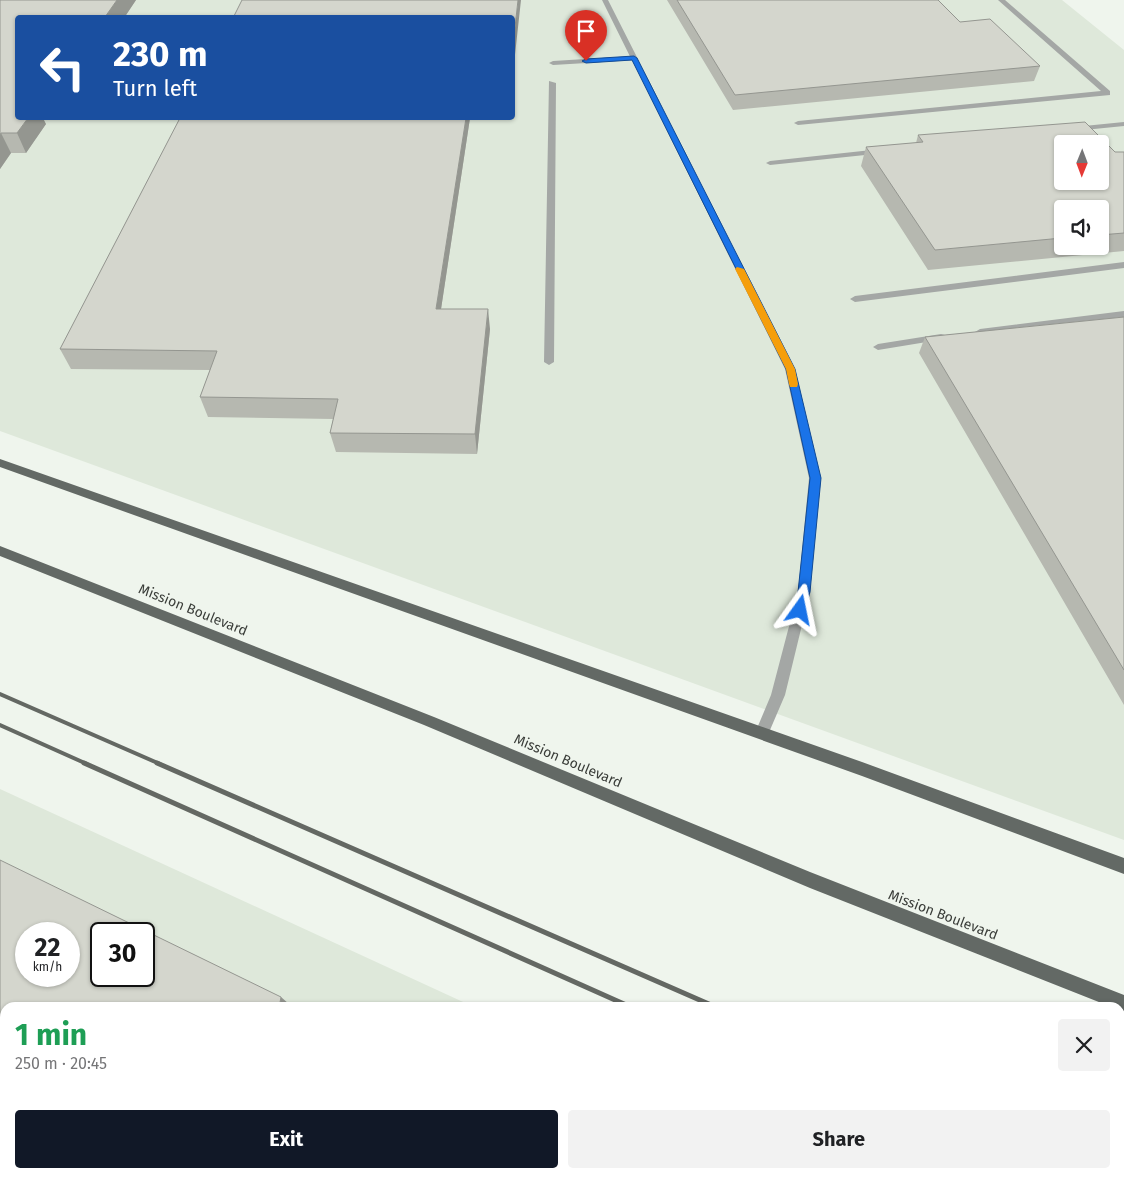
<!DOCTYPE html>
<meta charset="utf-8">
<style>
body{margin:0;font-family:"Fira Sans",sans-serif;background:#f2f2f2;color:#202124;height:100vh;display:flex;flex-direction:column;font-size:19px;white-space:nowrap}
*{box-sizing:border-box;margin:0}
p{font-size:16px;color:#757577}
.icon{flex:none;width:28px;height:28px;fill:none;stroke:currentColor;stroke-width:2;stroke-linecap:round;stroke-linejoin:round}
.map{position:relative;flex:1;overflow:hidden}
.panel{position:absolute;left:0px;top:1002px;width:1125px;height:176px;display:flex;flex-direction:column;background:#fff;border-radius:15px 15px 0 0;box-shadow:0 1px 4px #0004}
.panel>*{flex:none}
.guide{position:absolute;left:15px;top:15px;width:500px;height:105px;border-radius:5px;box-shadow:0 1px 4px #0004;background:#1a4fa0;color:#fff;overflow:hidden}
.needle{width:32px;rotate:181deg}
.fabs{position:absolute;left:1054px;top:135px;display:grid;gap:10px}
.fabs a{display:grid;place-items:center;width:55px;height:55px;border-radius:5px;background:#fff;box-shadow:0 1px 4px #0004;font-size:25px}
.speed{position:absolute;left:15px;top:922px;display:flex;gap:10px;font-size:25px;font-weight:700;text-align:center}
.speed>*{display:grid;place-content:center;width:65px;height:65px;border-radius:50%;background:#fff;box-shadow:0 1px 4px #0004;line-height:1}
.speed small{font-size:12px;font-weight:400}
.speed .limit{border:2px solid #111;border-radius:8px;background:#fff;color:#111}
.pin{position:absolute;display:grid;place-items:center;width:42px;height:42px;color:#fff;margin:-51px -21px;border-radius:50% 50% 50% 0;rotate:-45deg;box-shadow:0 0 5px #0007}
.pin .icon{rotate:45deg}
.me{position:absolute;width:55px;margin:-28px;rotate:12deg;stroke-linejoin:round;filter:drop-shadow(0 0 4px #0008)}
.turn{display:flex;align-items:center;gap:18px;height:105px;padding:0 15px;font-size:22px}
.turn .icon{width:65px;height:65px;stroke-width:2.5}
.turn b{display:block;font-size:35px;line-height:42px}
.round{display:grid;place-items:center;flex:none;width:52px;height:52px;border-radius:5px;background:#f2f2f2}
.summary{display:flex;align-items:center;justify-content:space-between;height:85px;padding:0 15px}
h1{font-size:30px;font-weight:700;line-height:38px;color:#1e9e55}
.button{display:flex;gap:10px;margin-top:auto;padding:10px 15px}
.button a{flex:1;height:58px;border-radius:5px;background:#111827;color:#fff;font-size:20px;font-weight:700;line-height:58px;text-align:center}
.button a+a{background:#f2f2f2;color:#202124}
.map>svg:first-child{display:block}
.built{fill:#dee8da;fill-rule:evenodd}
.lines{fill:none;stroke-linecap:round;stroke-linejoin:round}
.service{fill:#a4a7a5;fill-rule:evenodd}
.minor{fill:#a4a7a5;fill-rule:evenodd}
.primary{fill:#636965;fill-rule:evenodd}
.rail-far1{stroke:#646863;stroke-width:4}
.rail{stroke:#646863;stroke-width:5}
.wall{fill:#b6b8b0;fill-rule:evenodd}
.shaded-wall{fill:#949690}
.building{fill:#d4d6cd;stroke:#949690;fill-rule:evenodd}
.route{fill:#1a73e8;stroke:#114b97}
.slow{fill:#f59e0b}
.labels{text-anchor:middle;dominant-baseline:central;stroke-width:5;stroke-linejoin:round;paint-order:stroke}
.street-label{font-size:14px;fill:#3a3d39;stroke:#eff5ed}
</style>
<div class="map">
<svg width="1124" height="1178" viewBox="0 0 1124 1178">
<rect width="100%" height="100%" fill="#eff5ed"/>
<path class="built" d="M0,0H1062L1124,50V840L0,431ZM18,18H512V118H18ZM1062,144H1100V181H1062ZM1062,209H1100V246H1062Z
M0,789L474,1007L5,1008V1174H835L844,1178H0ZM26,934H69V976H26ZM101,934H144V976H101Z"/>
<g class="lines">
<path class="service" d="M998,0H1005L1110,91V95L798,125L794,123L798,121L1101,91Z
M634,56L638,58L637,60L553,65L549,63L553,61Z
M549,81L556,83L554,362L549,365L544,362Z
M1124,122V126L1074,131L1070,129L1074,127Z
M881,149H884V153L770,165L766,163L770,161Z
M1124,262V268L855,302L850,299L855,296Z
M1124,311V317L980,335L975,332L980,329Z
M941,334L945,335V339L878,350L873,347L878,344Z"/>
<path class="minor" d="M602,0H608L795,369L821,478L810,592L785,695L767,737L762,739L757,737L755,733L771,695L798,592L809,478L785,369Z"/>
<path class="primary" d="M0,459L862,762L1124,858V874L862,776L0,467Z
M0,546L434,717L810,872L1124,995V1011L1120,1010V1008H1114L810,888L424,725L0,556Z"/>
<path class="rail-far1" d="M0,694L160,764
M0,725L87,764"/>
<path class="rail" d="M84,763L633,1008
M157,763L718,1008
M1006,1174L1016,1178
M1098,1174L1108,1178"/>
</g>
<path class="wall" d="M0,0H136L124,18H18V118L46,124L26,153H11L0,169Z
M667,0H938L960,22L1040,66L1034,81L733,110Z
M180,118H470L441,309L490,329L477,454L336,452L330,433L333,419L208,417L200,397L210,370L71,369L60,349Z
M918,135L1115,152H1124V251L928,270L861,166L866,147L916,143ZM1062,209H1100V246H1062Z
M1124,317V705L919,353L925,337Z"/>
<path class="shaded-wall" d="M117,0H136L124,18H105V17Z
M518,0H521L512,82V55Z
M28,118H43L46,124L26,153L17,133Z
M466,118H470L438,329L436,309Z
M1,133L11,153L0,169V135Z
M488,309L490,329L477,454L475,434Z
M281,997L289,1004L288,1008H279Z
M256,1174H266V1178H256Z"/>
<path class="building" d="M0,0H117L105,17H86V18H18V118H28L17,133H1L0,135Z
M242,0H518L512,55V18H233Z
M677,0H938L960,22L990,19L1040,66L735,95Z
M180,118H466L436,309H488L475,434L330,433L338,399L200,397L217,351L60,349Z
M1085,122L1115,152H1124V233L1100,235V209H1062V238L935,250L866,147L923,142L918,135ZM1062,144H1100V181H1062Z
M1124,317V670L925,337Z
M0,860L281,997L279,1008H5V1174H256V1178H0ZM26,934H69V976H26ZM101,934H144V976H101Z"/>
<path class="route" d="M634,56L637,58L795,369L821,478L810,592L804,613H796L794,610L798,592L810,478L786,369L632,60L586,63L582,61L586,59Z"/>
<path class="slow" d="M737,267L744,269L795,369L798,384L797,387H790L789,384L786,369L735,269Z"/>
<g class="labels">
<g class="street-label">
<text transform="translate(193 610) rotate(22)">Mission Boulevard</text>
<text transform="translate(568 761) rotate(23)">Mission Boulevard</text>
<text transform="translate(943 915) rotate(21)">Mission Boulevard</text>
</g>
</g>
</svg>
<div class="fabs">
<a><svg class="needle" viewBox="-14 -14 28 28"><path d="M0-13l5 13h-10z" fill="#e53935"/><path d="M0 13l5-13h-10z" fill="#757577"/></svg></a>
<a><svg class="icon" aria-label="sound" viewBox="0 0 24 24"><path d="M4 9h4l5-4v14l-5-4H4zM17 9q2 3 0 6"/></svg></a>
</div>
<div class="speed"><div>22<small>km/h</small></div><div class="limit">30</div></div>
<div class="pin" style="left:586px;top:61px;background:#d93025"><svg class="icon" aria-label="arrive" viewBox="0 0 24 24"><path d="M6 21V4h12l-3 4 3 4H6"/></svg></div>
<svg class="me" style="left:800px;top:610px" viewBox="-20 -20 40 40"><path d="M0-17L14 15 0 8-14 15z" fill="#1a73e8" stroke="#fff" stroke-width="4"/></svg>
<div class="guide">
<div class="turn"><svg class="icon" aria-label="left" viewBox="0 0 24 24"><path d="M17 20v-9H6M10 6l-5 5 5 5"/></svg><div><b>230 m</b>Turn left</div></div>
</div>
<section class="panel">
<div class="summary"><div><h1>1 min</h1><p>250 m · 20:45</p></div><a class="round"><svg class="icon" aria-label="close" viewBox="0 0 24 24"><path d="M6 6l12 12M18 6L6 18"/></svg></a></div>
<div class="button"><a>Exit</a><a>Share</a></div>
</section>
</div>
